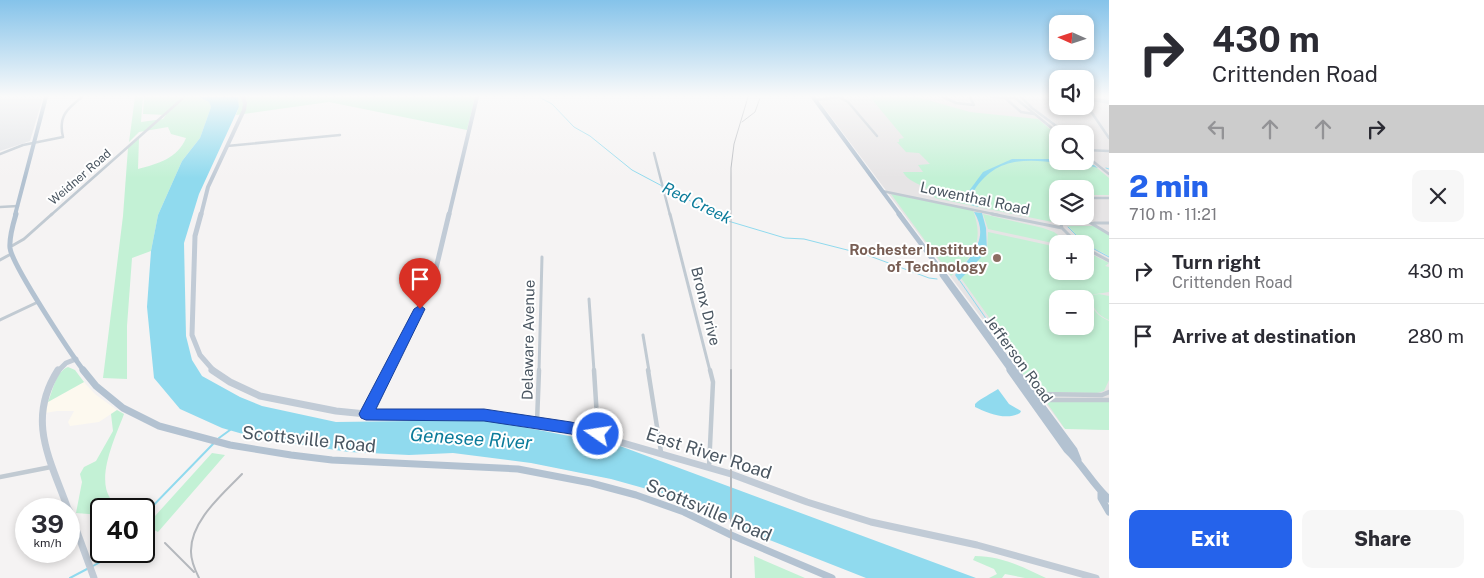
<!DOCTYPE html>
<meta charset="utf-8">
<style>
body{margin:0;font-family:"Public Sans",sans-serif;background:#f7f7f7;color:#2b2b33;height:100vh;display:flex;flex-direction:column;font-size:19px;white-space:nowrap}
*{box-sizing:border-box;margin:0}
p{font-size:16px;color:#7c7c81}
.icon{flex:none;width:28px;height:28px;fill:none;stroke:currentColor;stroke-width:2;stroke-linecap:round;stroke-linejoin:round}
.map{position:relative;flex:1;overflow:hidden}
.sheet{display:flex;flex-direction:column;background:#fff;width:375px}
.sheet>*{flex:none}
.hud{background:#fff;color:#2b2b33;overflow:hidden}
.needle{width:32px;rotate:273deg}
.buttons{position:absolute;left:1049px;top:15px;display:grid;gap:10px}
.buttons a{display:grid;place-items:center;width:45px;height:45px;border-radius:10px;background:#fff;box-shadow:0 2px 8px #0003;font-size:25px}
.speed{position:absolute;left:15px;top:498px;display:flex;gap:10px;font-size:25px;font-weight:700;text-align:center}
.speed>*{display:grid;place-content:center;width:65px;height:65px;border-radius:50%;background:#fff;box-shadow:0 2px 8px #0003;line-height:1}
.speed small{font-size:12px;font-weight:400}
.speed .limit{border:2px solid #111;border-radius:8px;background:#fff;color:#111}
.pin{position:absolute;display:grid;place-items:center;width:42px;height:42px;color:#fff;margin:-51px -21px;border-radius:50% 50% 50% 0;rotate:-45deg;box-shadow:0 0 5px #0007}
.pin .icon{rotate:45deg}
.me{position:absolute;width:55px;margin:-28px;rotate:283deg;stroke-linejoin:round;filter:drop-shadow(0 0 4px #0008)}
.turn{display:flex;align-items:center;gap:18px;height:105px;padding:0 20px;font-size:22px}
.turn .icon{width:65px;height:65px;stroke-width:2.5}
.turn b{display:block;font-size:35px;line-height:42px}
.lanes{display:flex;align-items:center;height:48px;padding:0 20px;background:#0003;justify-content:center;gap:25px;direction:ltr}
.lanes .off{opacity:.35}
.round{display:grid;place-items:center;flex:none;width:52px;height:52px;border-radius:10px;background:#f7f7f7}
.headline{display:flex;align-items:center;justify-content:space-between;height:85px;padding:0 20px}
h1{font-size:30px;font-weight:800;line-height:38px;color:#2563eb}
.action{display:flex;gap:10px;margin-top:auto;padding:10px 20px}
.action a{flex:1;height:58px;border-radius:10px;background:#2563eb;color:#fff;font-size:20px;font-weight:800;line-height:58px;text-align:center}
.action a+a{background:#f7f7f7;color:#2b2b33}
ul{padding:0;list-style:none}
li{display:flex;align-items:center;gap:15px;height:65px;padding:0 20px;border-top:1px solid #e1e1e2}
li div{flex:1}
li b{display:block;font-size:19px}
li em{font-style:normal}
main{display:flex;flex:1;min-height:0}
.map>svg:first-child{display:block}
.commercial{fill:#fdf9ef}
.education{fill:#e6e4e5;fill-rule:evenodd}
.airport{fill:#e2e4e7}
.green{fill:#c3f1d5;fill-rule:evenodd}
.water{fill:#90daee}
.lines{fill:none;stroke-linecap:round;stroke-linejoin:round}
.stream-far1{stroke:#90daee;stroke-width:1}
.stream{stroke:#90daee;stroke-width:2}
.street-far2{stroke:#c1cad2;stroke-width:2.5}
.street-far1{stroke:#c1cad2;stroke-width:3}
.street{stroke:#c1cad2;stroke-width:4.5}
.secondary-far2{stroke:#c1cbd6;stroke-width:4}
.secondary-far1{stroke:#c1cbd6;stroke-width:5}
.secondary{stroke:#c1cbd6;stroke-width:7}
.primary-far2{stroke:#b3c2d1;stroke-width:4}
.primary-far1{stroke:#b3c2d1;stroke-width:5}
.primary{stroke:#b3c2d1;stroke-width:7}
.rail-far1{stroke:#b5b8bd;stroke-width:1}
.rail{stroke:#b5b8bd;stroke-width:2}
.route{fill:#2563eb;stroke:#184099}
.education-dot{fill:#8d6e63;stroke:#fff;stroke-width:2}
.labels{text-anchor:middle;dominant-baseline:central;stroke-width:4;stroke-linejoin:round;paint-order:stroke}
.far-street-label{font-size:12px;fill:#4a5661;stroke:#fff}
.street-label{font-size:15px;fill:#4a5661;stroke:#fff}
.education-label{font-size:15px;font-weight:bold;fill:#785e54;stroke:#fff;text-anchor:end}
.water-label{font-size:16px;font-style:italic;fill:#0c7c9b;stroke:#fff}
.near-street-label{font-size:18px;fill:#4a5661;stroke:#fff}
.near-water-label{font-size:19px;font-style:italic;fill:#0c7c9b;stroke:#fff}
</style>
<main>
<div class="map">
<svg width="1109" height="578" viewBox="0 0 1109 578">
<rect width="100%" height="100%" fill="#f5f3f3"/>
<path class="commercial" d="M84,382L95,394L117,410L99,422L70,426L68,422L74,411H57L45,413L48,402Z"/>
<path class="education" d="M816,97H1057L1058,106H1085V99L1109,103V430L1064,428ZM1058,134H1085V161H1058ZM1058,189H1085V216H1058ZM1058,244H1085V271H1058ZM1058,299H1085V326H1058Z"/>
<path class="airport" d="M0,97H43L30,141L0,151Z"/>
<path class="green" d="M135,97H143L141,122L163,119L166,115L143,114L144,97H199L209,102L211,107L200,138L182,161L158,215L151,251L132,258L127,326V379L103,378L123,216L128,148L139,138L138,169C158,164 178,158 186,138L171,134L168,127L139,132L129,142Z
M238,97H475L467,130L329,102L236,115L239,107Z
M870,97H917L970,112L1038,119L1057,135L1058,161H1085V158L1109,178V195H1085V189H1058L1057,201C1050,207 1049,213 1052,222L935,198C927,183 910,185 903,172H923L918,165L930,164L919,153L906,152L897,142H899V139L904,138Z
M891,194L973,210C984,241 975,255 951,276Z
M983,214L1043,228L1054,232L1070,244H1057L988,229Z
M1068,226H1096L1109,235V256L1084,243Z
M988,232L1057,247L1058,271H1085V251L1109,263L1105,266L1109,267V292L1090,295C1091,309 1096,315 1109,321V380L1104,391L1097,393L1040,392L1033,387L1010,357L1017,359L1018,358L961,278L987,251ZM1058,299H1085V326H1058Z
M1099,294L1109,296V320C1098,315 1091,308 1092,295Z
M68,367L75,370L84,382L48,402C53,391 55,372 68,367Z
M1049,402H1109V430L1065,429L1047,403Z
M117,410L124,414C116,436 96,476 110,498C113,502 118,505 121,509H101V515L76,513L82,482L80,474L84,467L96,461L113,431L111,414Z
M212,453L225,455L158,532L146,526Z
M754,556L805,578H755Z
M975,556C1001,556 1023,567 1046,578H1025L1005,574L1002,578H989L997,574L994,569L973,560Z"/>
<path class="water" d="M199,97H238L239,107L199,194L184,243L186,336L192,360L202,376L240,397L262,406L336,422L488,420L620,446L976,578H866L749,532L739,522L707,512L672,496L611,479L531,463L453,453L409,455L349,452L257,438L222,428L180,409L154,378L147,307L151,251L158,215L182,161L200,138L211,107L209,102Z
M1012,159H1049L1094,165L1098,168C1086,164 1072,164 1060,163C1022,158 993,158 972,194L976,205L979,207L971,205L967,197L970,195L969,191L983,172Z
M974,212L982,213L986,228L987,251L959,281L955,275C972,256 990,238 974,212Z
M998,389L1009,404L1021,411L1020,413C1007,421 987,413 975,407V404C981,398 991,394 998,389Z"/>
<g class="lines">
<path class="stream-far1" d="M539,97L552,104L574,127L590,136L632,170L728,221L785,238L804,239L867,255L929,278L937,279
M1106,168L1109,169
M1064,221L1065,216
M1068,227L1085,244
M1085,244L1109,257
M960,281L1012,356"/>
<path class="stream" d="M219,438L230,430
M144,515L213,444
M93,566L102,561L111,551
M70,578L87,569"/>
<path class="street-far2" d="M839,97L848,102L877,136
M943,97L956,103L974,105L970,97
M991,97L1014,98
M1004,97L1021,112L1034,114
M1014,97L1059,134
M1021,97L1032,108L1067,134
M815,100L840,97
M1085,106L1092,113L1109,138
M227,146L340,135
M1085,150L1109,151
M654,153L670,215
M0,154L23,145L63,137C58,116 67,109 82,97
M1085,155L1109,174
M882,191L998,215
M1085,198H1109
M0,207L18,206
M1058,213L1059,215
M51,215L182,99"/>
<path class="street-far1" d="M670,214L710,371
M992,214L1062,228
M1058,214L1062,228L1078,244
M1079,216L1109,234
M1094,223H1109
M10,247L24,239L52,214
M1085,248L1109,261
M0,260L11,254
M589,299L594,371
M0,320L38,302
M643,335L649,371
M539,371L542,257"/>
<path class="street" d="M594,370L598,434
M648,370L661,452
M1035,394L1102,395L1109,392
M1039,400H1109
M537,422L539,370
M709,467L713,382L710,370
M0,477L51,467"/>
<path class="secondary-far2" d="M1085,98L1109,102
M201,215L208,187L244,110L245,103L243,97
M449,215L477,97"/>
<path class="secondary-far1" d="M201,214L195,236L192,335L200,355L214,371
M58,371L66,363L76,359
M388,371L433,281L449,214"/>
<path class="secondary" d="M58,370C26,420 50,459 68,509
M212,370L230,382L260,396L336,411L366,414L485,415L571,428L731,474L807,502L871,522L977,545L1096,578
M366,414L388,370
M69,510L94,578"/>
<path class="primary-far2" d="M813,97L900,215
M15,215L46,97"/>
<path class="primary-far1" d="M16,214C13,224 9,237 10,248C12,265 71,354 84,371
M899,214L1016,371
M942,272V275L1011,371"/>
<path class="primary" d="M83,370L96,386L123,408L159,426L230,445L291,455L332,460L518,469L591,483L636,495L684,512L731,535L832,578
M1010,370L1067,450C1083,465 1093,485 1109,499
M1015,370L1074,450L1078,460
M1101,492V498L1109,512"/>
<path class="rail-far1" d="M742,122L755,112L760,98
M731,371V168L734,144L748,97"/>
<path class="rail" d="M731,370V578
M165,543L194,572
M199,578C195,570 191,561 191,552C190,521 223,494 242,474"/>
</g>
<linearGradient id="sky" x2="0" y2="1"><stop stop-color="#85c3ea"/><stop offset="0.54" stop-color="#fafafa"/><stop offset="1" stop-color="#fafafa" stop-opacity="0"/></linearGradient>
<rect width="1109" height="178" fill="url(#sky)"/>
<path class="route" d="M420,305L425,309L376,409H484L571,422L603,430L605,434L603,438L598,440L571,434L484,421L366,420L361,418L359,414L361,410L414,309Z"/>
<circle class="education-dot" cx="997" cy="258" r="5"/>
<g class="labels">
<g class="far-street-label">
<text transform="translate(80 177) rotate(-41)">Weidner Road</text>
</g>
<g class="street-label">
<text transform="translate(975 198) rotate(12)">Lowenthal Road</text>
<text transform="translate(706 306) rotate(76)">Bronx Drive</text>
<text transform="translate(528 340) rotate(-89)">Delaware Avenue</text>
<text transform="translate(1019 359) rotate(54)">Jefferson Road</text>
</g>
<g class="education-label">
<text x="987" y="249">Rochester Institute<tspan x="987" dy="17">of Technology</tspan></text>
</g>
<g class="water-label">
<text transform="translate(697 203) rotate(26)">Red Creek</text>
</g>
<g class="near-street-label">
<text transform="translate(309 439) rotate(6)">Scottsville Road</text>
<text transform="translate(709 453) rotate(18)">East River Road</text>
<text transform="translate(709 510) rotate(23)">Scottsville Road</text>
</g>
<g class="near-water-label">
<text transform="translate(471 438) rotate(4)">Genesee River</text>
</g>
</g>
</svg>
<div class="buttons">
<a><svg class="needle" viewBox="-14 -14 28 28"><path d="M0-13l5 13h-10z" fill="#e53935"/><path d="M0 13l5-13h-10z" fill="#7c7c81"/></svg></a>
<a><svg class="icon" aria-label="sound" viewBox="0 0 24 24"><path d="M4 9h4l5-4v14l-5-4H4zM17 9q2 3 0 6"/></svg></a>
<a><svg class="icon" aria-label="search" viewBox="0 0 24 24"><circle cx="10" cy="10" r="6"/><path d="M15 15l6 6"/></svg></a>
<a><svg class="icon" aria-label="layers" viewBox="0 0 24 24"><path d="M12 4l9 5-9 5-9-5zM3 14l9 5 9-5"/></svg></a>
<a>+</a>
<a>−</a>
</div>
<div class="speed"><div>39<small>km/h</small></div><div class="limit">40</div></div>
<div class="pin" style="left:420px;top:309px;background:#d93025"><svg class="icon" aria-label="arrive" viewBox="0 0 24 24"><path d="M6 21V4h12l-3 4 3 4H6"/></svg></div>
<svg class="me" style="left:598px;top:434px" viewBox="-20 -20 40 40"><circle r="17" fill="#2563eb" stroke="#fff" stroke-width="3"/><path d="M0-11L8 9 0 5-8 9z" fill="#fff"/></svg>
</div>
<section class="sheet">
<div class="hud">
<div class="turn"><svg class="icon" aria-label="right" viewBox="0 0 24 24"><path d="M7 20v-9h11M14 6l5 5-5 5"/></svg><div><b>430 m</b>Crittenden Road</div></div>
<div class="lanes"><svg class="icon off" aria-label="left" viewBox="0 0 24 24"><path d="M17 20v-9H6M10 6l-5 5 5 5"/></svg><svg class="icon off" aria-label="ahead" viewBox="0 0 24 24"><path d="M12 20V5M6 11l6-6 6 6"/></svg><svg class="icon off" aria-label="ahead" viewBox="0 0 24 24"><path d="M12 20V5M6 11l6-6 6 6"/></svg><svg class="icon" aria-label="right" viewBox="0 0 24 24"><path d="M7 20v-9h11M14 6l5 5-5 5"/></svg></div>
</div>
<div class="headline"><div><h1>2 min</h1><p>710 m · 11:21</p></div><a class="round"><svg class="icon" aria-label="close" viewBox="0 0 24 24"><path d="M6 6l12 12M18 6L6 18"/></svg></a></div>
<ul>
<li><svg class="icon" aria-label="right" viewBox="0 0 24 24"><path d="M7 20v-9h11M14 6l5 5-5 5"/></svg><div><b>Turn right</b><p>Crittenden Road</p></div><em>430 m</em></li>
<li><svg class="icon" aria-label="arrive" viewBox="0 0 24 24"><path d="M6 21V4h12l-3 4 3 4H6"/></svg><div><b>Arrive at destination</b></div><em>280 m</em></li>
</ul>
<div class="action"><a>Exit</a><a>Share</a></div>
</section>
</main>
